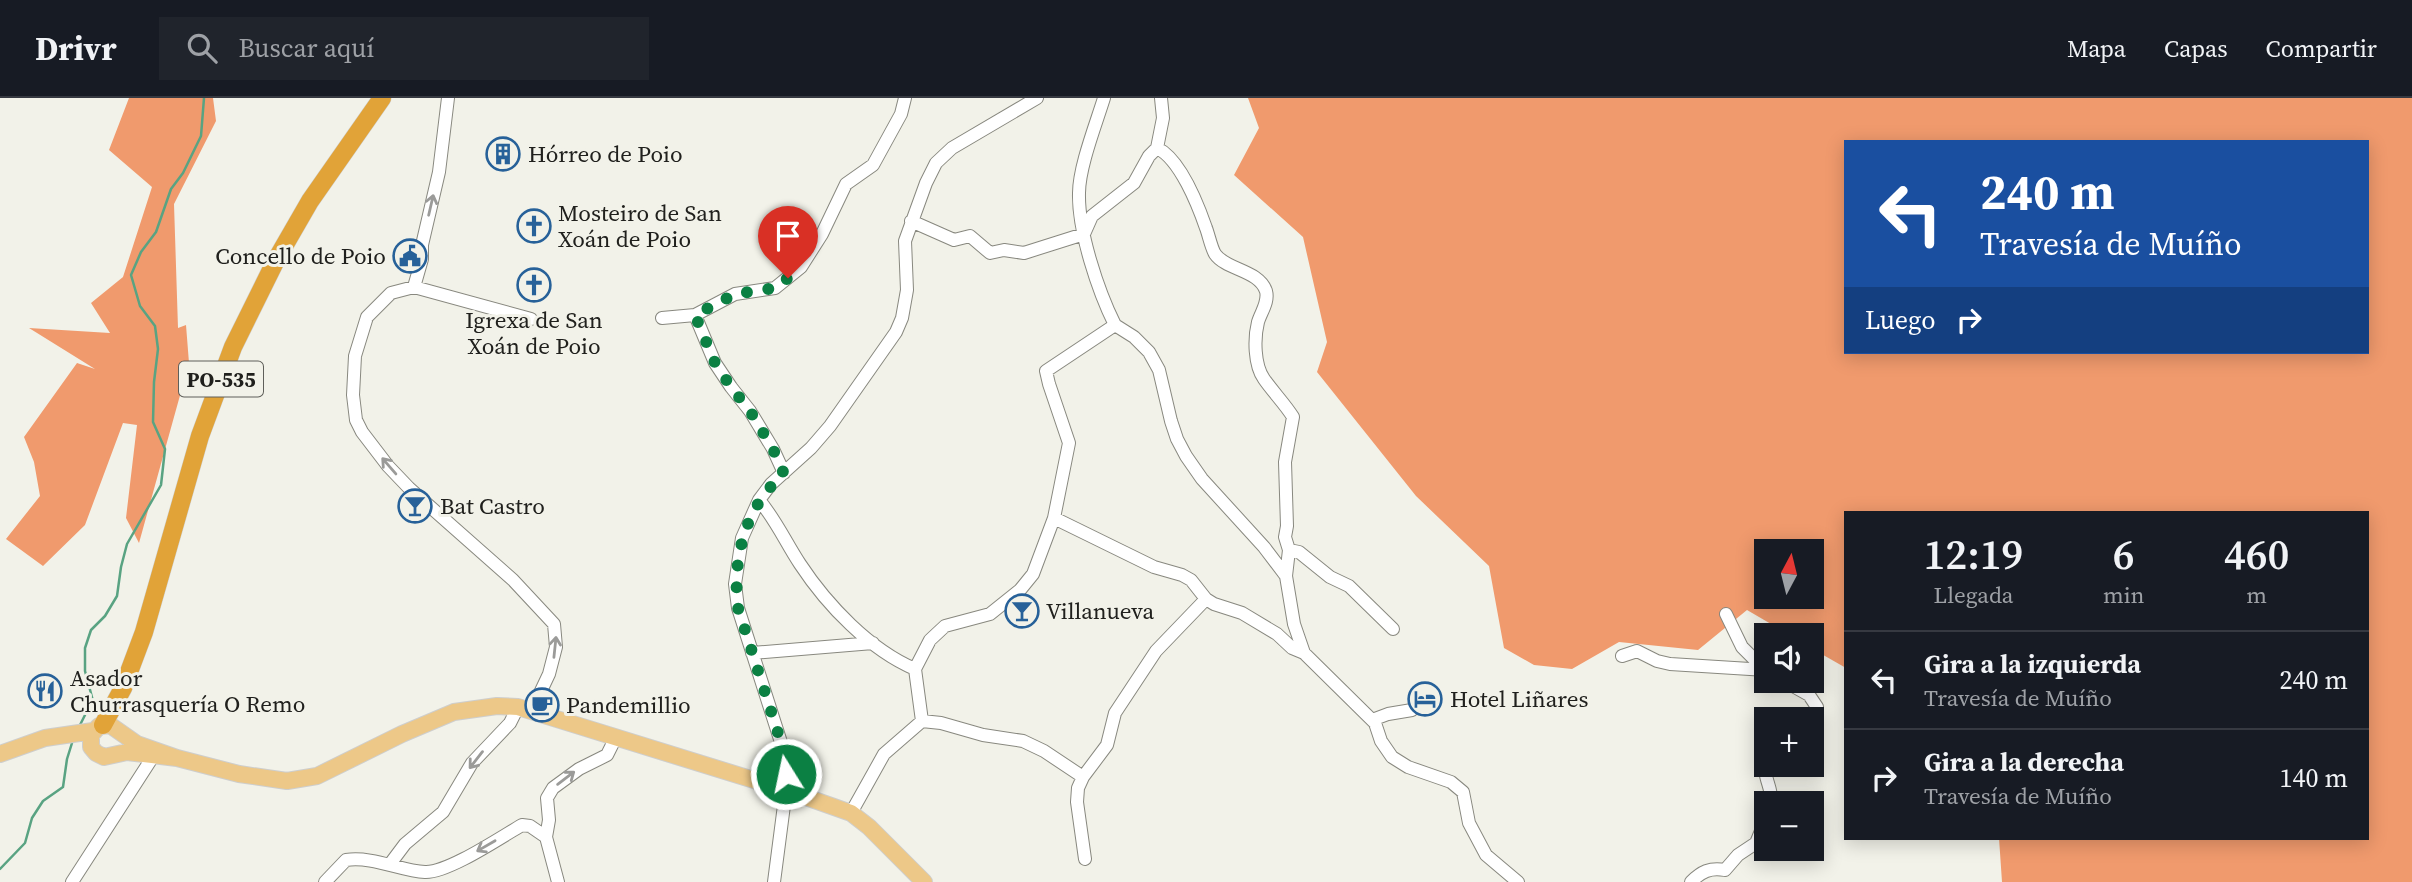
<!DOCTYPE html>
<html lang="es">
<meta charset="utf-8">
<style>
body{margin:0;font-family:"Source Serif 4",serif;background:#20242c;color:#f1f3f6;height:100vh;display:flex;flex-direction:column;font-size:26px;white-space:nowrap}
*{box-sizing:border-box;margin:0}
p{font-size:23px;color:#9ea1a6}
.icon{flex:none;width:38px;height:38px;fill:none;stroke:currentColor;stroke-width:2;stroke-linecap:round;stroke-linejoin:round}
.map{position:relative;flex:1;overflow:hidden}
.details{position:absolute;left:1844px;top:413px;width:525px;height:329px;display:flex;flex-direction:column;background:#171b24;border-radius:0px;box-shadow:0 4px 18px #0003}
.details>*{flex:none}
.banner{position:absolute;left:1844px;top:42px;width:525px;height:214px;border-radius:0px;box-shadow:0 4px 18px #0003;background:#1a4fa0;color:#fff;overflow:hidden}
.needle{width:46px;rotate:7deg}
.tools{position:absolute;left:1754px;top:441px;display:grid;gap:14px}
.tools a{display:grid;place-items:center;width:70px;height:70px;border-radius:0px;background:#171b24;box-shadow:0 4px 18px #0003;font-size:35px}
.pin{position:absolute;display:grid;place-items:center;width:60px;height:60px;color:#fff;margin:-72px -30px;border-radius:50% 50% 50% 0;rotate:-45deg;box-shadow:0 0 7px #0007}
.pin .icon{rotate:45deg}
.me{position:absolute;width:77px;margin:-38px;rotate:350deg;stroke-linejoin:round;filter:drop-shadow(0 0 5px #0008)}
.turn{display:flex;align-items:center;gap:24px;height:147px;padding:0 21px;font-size:32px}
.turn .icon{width:91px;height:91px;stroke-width:2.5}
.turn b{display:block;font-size:49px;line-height:60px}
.then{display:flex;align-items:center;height:66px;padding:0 21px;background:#0003;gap:14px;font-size:26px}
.eta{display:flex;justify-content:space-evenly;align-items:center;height:119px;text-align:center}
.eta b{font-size:42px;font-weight:600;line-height:49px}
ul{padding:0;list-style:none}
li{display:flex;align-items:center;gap:21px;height:98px;padding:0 21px;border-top:2px solid #363941}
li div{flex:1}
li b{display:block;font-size:26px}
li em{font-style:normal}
header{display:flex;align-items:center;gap:42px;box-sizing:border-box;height:98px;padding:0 35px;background:#171b24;border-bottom:2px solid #363941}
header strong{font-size:33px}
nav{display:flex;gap:38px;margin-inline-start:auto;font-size:24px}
.search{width:490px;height:63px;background:#20242c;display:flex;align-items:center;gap:18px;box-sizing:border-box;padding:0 24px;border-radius:0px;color:#9ea1a6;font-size:26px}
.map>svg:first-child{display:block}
.forest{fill:#f09a6d;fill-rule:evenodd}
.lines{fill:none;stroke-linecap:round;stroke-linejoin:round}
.stream{stroke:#59a382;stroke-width:2.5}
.minor-casing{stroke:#88887f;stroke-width:14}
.major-casing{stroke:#cececd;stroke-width:18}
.highway-casing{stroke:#cececd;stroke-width:19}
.minor{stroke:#fff;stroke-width:12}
.major{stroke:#edc888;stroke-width:16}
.highway{stroke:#e1a338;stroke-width:18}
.oneway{stroke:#9b9b99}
.route{stroke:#0b8043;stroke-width:12;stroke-dasharray:0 21.6}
.labels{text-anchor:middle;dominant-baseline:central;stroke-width:6;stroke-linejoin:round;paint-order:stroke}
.shield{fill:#f2f2e9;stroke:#5f5f5a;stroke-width:2}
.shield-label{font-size:21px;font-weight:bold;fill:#20201d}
.poi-label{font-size:23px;fill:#20201d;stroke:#f2f2e9;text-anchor:start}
</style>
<header>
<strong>Drivr</strong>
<div class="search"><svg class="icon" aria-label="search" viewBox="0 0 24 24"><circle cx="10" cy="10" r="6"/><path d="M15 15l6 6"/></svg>Buscar aquí</div>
<nav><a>Mapa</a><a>Capas</a><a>Compartir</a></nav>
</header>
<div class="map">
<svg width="2412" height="784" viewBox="0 0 2412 784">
<rect width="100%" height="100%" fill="#f2f2e9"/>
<path class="forest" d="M129,0H213L216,23L174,106L178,230L186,227L189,265L139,445L126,420L137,327L123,325L85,427L43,468L6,441L40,398L34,364L24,339L77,265L95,271L29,230L110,235L91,205L123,179L152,89L109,52Z
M1248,0H2412V784H2002L1999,740H2368V415H1846V570L1811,550V537H1790L1747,512L1698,552L1619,544L1572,571L1534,567L1504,550L1489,468L1416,398L1317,274L1327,244L1303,139L1234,77L1259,30ZM1846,44H2368V254H1846ZM1766,453H1811V499H1766Z"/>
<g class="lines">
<path class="stream" d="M93,603L85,573V550L91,532L105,518L117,498L121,469L127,446L161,387L165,351L153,324L154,284L158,251L155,228L140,208L131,177L141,154L156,134L171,91L183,75L201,38L204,0
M78,631L86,615
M0,771L25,745L32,720L43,703L63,689L67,661L72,645"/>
<defs>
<path id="minor" d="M1104,0C1096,26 1079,69 1079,95C1078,133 1098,193 1115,227
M1157,50C1180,61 1198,107 1206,130C1209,138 1211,149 1215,156C1226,172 1259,172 1266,193C1269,204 1261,214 1258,224C1254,240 1254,267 1264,281C1273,294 1285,306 1293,319L1285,364L1287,428L1285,439L1289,452L1286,478
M911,123L954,142L970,138L990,155L1004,152L1024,155L1084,136L1092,118L1134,85L1149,58L1157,50L1163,20L1161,0
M414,189L422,161V147L439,74L448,0
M695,217L715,265L731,289L750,313L773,351L784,375
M662,220L695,217L735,196L775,190L801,169L822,136L846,86L873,67L901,16L905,0
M531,221L414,189L391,195L367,219L355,258L353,297L356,322L362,334L388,368L409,390L513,482L554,526L556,549L549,576L532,612
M1115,227L1134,239L1149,254L1159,272L1171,323L1177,341L1186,358L1202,381L1264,449L1286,478L1294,526L1304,555L1375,625L1381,643L1392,659L1408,669L1451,684L1463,694L1469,725L1486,757L1518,784
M759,402C776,422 786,445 800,466C827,507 870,552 915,571
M1054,420L1154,469L1182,477L1191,482L1206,501L1214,506L1242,515L1277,536L1292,550L1304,555
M1289,452L1299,454L1330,479L1349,488L1393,531
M1726,516L1742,549L1764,571
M752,555L873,545
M1622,558L1637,553L1657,563L1670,566L1766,572
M1784,583L1809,597L1817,609L1815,617L1809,621
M1372,622L1388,616L1412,612
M922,623L941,625L983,637L1023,643L1044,653L1083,679
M1766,662C1762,680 1773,689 1771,705
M851,715L884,656L922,623L915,571L930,542L945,528L990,516L1020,492L1033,476L1054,420L1069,345L1049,286L1046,273L1115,227
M1085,761L1077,704L1078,690L1083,679L1107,647L1115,615L1156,553L1206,501
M390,766L405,746L443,714L472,665L510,625L518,609
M1725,772L1738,757L1756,745L1766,721
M72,784L154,657
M325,784L346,762C373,758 401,773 425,774C448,775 501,739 522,727L530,728L546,739
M558,784L546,739L549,722L547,700L553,690L579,671L607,657L616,639
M774,784L786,692V660L738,510L735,486L742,440L759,402L771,386L811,350L830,328L896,234L902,220L907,192L905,143L926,85L936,65L952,50L1037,0
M1691,784C1701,774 1710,769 1725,772"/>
<path id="major" d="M0,656L45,640L93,633
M177,660L127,654L104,659L96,655L91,649V637L99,628L110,627L137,646L177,660L239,676L287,683L317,678L402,636L454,614L497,608L518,609L786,692L851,715L869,729L924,784"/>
<path id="highway" d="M103,627L123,590L144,534L200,338L233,249L276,162L310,103L382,0"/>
</defs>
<use href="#minor" class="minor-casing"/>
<use href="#major" class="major-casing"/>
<use href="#highway" class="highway-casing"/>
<use href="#minor" class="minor"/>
<use href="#major" class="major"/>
<use href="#highway" class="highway"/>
</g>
<defs><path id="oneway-shaft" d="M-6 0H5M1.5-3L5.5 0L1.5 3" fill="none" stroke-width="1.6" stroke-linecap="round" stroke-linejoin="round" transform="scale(1.75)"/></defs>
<g class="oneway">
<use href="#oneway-shaft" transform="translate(431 107) rotate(-77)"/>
<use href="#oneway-shaft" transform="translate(389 368) rotate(-131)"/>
<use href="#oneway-shaft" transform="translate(555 549) rotate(-84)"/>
<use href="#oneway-shaft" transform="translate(476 662) rotate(128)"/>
<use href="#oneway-shaft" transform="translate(566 680) rotate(-37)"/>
<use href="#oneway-shaft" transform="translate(486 748) rotate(150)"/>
</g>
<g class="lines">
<path class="route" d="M786,676V660L738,510C732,461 745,408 784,376L773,351L750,313L731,289L715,265L695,217L735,196L775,190L788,180"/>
</g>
<defs>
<symbol id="building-ring" viewBox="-11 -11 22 22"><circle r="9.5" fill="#f2f2e9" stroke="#276199" stroke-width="1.5"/><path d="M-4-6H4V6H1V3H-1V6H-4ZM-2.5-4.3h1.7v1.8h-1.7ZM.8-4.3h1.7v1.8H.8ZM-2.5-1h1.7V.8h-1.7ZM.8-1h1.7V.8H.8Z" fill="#276199"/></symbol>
<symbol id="church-ring" viewBox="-11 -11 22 22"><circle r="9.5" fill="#f2f2e9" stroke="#276199" stroke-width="1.5"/><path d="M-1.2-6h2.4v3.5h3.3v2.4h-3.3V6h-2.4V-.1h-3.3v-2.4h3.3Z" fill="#276199"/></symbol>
<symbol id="civic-ring" viewBox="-11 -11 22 22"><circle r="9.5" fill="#f2f2e9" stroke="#276199" stroke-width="1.5"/><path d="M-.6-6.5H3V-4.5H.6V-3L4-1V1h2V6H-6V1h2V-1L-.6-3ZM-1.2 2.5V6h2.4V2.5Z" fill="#276199"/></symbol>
<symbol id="bar-ring" viewBox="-11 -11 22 22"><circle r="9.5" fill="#f2f2e9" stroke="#276199" stroke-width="1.5"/><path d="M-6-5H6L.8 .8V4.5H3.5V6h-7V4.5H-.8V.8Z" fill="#276199"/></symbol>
<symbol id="restaurant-ring" viewBox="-11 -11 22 22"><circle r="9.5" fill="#f2f2e9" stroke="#276199" stroke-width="1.5"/><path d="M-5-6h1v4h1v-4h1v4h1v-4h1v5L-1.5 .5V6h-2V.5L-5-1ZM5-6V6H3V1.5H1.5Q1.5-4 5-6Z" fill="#276199"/></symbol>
<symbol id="hotel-ring" viewBox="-11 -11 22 22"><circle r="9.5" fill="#f2f2e9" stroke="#276199" stroke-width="1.5"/><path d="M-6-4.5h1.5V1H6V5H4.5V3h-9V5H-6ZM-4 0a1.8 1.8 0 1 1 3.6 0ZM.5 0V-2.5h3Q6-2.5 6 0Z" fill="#276199"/></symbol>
<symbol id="cafe-ring" viewBox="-11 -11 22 22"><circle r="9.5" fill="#f2f2e9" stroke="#276199" stroke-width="1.5"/><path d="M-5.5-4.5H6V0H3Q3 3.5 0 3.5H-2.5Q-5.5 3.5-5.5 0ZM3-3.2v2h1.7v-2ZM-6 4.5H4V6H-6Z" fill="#276199"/></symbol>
</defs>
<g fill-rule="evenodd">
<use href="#building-ring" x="484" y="37" width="38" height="38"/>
<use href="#church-ring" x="515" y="109" width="38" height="38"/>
<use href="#civic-ring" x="391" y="139" width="38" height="38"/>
<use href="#church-ring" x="515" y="168" width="38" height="38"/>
<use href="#bar-ring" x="396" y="389" width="38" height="38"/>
<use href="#bar-ring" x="1003" y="494" width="38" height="38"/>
<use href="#restaurant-ring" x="26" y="574" width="38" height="38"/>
<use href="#hotel-ring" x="1406" y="582" width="38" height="38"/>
<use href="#cafe-ring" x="523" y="588" width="38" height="38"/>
</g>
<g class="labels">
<rect class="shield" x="179" y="263.5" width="84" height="35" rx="5"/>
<g class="shield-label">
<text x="221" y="281">PO-535</text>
</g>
<g class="poi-label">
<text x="528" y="56">Hórreo de Poio</text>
<text x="558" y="115">Mosteiro de San<tspan x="558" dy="26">Xoán de Poio</tspan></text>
<text x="386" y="158" text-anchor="end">Concello de Poio</text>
<text x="534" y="222" text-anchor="middle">Igrexa de San<tspan x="534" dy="26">Xoán de Poio</tspan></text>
<text x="440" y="408">Bat Castro</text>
<text x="1046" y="513">Villanueva</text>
<text x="70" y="580">Asador<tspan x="70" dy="26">Churrasquería O Remo</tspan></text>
<text x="1450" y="601">Hotel Liñares</text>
<text x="566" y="607">Pandemillio</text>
</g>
</g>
</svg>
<div class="tools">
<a><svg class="needle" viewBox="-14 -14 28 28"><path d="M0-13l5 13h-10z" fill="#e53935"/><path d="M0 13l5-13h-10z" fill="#9ea1a6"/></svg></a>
<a><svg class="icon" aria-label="sound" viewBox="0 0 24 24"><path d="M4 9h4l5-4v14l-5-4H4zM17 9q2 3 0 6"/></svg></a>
<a>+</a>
<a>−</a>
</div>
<div class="pin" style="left:788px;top:180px;background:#d93025"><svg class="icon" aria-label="arrive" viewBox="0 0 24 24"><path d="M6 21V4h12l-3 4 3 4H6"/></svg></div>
<svg class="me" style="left:786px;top:676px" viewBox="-20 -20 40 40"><circle r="17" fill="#0b8043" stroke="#fff" stroke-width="3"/><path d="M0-11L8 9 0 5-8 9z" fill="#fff"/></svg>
<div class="banner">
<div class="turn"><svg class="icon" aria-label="left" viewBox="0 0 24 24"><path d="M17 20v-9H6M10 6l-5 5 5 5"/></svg><div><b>240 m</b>Travesía de Muíño</div></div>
<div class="then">Luego<svg class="icon" aria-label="right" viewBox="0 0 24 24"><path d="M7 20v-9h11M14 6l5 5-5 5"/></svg></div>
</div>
<section class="details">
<div class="eta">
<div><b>12:19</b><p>Llegada</p></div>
<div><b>6</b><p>min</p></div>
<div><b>460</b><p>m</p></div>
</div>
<ul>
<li><svg class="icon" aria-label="left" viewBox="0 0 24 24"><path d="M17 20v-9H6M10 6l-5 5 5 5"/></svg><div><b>Gira a la izquierda</b><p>Travesía de Muíño</p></div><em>240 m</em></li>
<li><svg class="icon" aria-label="right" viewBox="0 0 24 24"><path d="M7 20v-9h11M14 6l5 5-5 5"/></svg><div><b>Gira a la derecha</b><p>Travesía de Muíño</p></div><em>140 m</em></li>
</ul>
</section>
</div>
